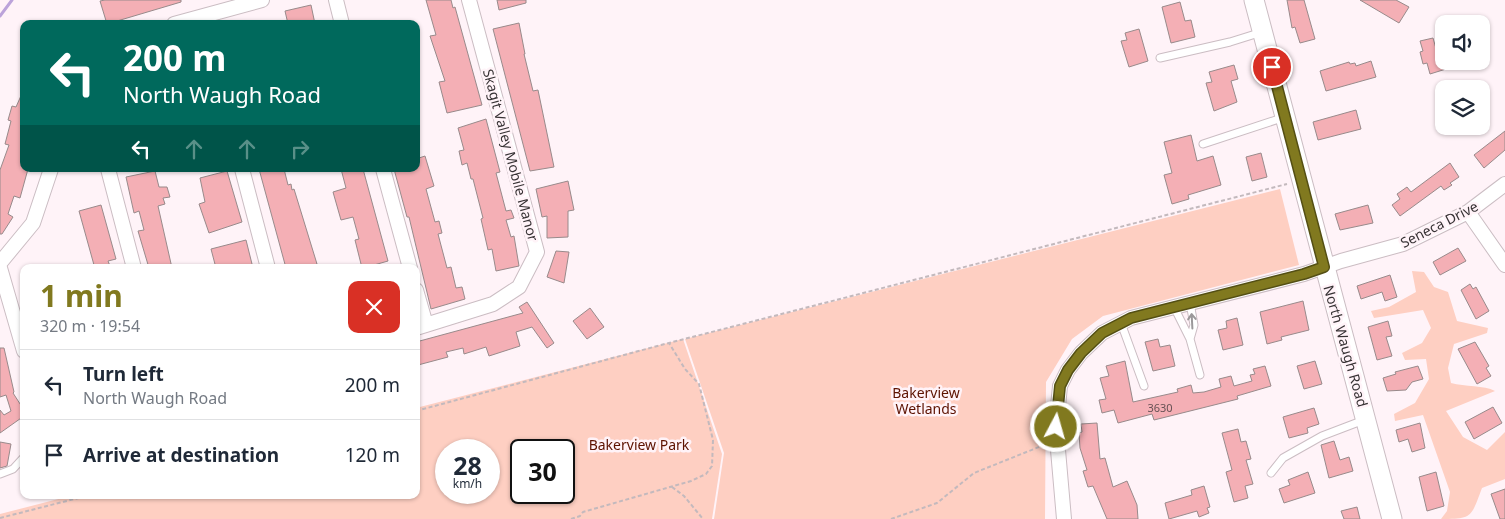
<!DOCTYPE html>
<meta charset="utf-8">
<style>
body{margin:0;font-family:"Noto Sans",sans-serif;background:#f6f6f7;color:#1f2937;height:100vh;display:flex;flex-direction:column;font-size:19px;white-space:nowrap}
*{box-sizing:border-box;margin:0}
p{font-size:16px;color:#747a83}
.icon{flex:none;width:28px;height:28px;fill:none;stroke:currentColor;stroke-width:2;stroke-linecap:round;stroke-linejoin:round}
.map{position:relative;flex:1;overflow:hidden}
.drawer{position:absolute;left:20px;top:264px;width:400px;height:235px;display:flex;flex-direction:column;background:#fff;border-radius:10px;box-shadow:0 1px 4px #0004}
.drawer>*{flex:none}
.hud{position:absolute;left:20px;top:20px;width:400px;height:152px;border-radius:10px;box-shadow:0 1px 4px #0004;background:#00695c;color:#fff;overflow:hidden}
.buttons{position:absolute;left:1435px;top:15px;display:grid;gap:10px}
.buttons a{display:grid;place-items:center;width:55px;height:55px;border-radius:10px;background:#fff;box-shadow:0 1px 4px #0004;font-size:25px}
.speed{position:absolute;left:435px;top:439px;display:flex;gap:10px;font-size:25px;font-weight:700;text-align:center}
.speed>*{display:grid;place-content:center;width:65px;height:65px;border-radius:50%;background:#fff;box-shadow:0 1px 4px #0004;line-height:1}
.speed small{font-size:12px;font-weight:400}
.speed .limit{border:2px solid #111;border-radius:8px;background:#fff;color:#111}
.pin{position:absolute;display:grid;place-items:center;width:42px;height:42px;color:#fff;margin:-21px;border:2px solid #fff;border-radius:50%;box-shadow:0 1px 5px #0007}
.me{position:absolute;width:55px;margin:-28px;rotate:6deg;stroke-linejoin:round;filter:drop-shadow(0 0 4px #0008)}
.turn{display:flex;align-items:center;gap:18px;height:105px;padding:0 20px;font-size:22px}
.turn .icon{width:65px;height:65px;stroke-width:2.5}
.turn b{display:block;font-size:35px;line-height:42px}
.lanes{display:flex;align-items:center;height:48px;padding:0 20px;background:#0003;justify-content:center;gap:25px;direction:ltr}
.lanes .off{opacity:.35}
.round{display:grid;place-items:center;flex:none;width:52px;height:52px;border-radius:10px;background:#f6f6f7}
.overview{display:flex;align-items:center;justify-content:space-between;height:85px;padding:0 20px}
h1{font-size:30px;font-weight:700;line-height:38px;color:#81791f}
ul{padding:0;list-style:none}
li{display:flex;align-items:center;gap:15px;height:70px;padding:0 20px;border-top:1px solid #e0e1e3}
li div{flex:1}
li b{display:block;font-size:19px}
li em{font-style:normal}
.map>svg:first-child{display:block}
.green{fill:#fecfc2;fill-rule:evenodd}
.lines{fill:none;stroke-linecap:round;stroke-linejoin:round}
.stream{stroke:#bca3da;stroke-width:3}
.building{fill:#f4afb5;stroke:#988a8b}
.lane-casing{stroke:#cbbdc3;stroke-width:9}
.street-casing{stroke:#cbbdc3;stroke-width:16}
.secondary-casing{stroke:#cbbdc3;stroke-width:21}
.path{stroke:#c3b9bd;stroke-width:2;stroke-dasharray:4 2.5;stroke-linecap:butt}
.lane{stroke:#fff;stroke-width:7}
.street{stroke:#fff;stroke-width:14}
.secondary{stroke:#fff;stroke-width:19}
.oneway{stroke:#9b989a}
.route-casing{stroke:#544f14;stroke-width:12}
.route{stroke:#81791f;stroke-width:9}
.labels{text-anchor:middle;dominant-baseline:central;stroke-width:5;stroke-linejoin:round;paint-order:stroke}
.number-label{font-size:11px;fill:#665154}
.street-label{font-size:14px;fill:#373234;stroke:#fff3f8}
.park-label{font-size:14px;fill:#5d1200;stroke:#fff3f8}
</style>
<div class="map">
<svg width="1505" height="519" viewBox="0 0 1505 519">
<rect width="100%" height="100%" fill="#fff3f8"/>
<path class="green" d="M1280,189L1299,265L1103,316L1072,339L1046,382L1045,519H714L724,453L685,339Z
M1412,271L1424,272L1434,287L1448,292L1457,321L1488,328L1487,333L1454,344L1448,368L1451,383C1465,387 1484,385 1495,391L1446,411L1463,437L1487,450L1505,432V479L1482,488C1471,517 1473,519 1441,519L1447,511L1450,492L1423,415L1395,421L1394,414L1415,403L1429,379L1426,359L1405,360L1402,353L1422,343L1431,328L1423,310L1374,318L1371,311L1389,307L1416,292Z
M683,339L722,454L712,519H0V514L74,495H416V408ZM446,450H489V492H446ZM521,450H564V492H521Z"/>
<g class="lines">
<path class="stream" d="M0,16L12,0"/>
</g>
<path class="building" d="M105,0H181V2L107,24L100,1Z
M426,0H451L453,8L455,7L482,105L447,113L439,82L445,81L430,36L436,35Z
M497,0H526V3L499,10Z
M1287,0H1304L1315,39L1300,43L1295,27L1292,28Z
M1360,0H1396L1409,7L1399,23Z
M1180,2L1185,21L1191,20L1195,37L1171,43L1162,7Z
M311,5L315,24H288L285,11Z
M519,23L525,54H524L533,91L538,90L554,167L530,171L493,29Z
M1139,29L1148,61L1129,67L1121,41L1127,40L1125,33Z
M1433,38L1437,52L1441,51L1446,69L1430,74L1427,63L1423,64L1420,52L1423,51L1420,41Z
M1371,61L1376,77L1326,91L1320,71L1349,62L1350,64L1355,63L1356,66Z
M1234,65L1238,79L1231,81L1237,102L1214,111L1206,83L1212,82L1209,72Z
M24,89V169H28L20,198L14,196L8,214L13,217L2,234H0V170L9,145L5,144L11,121L8,120L12,106L16,107Z
M1356,110L1361,129L1318,140L1313,122Z
M486,119L500,172L496,173L506,211L511,210L514,218L506,220L511,237L514,236L519,266L496,271L492,249L488,250L481,219L483,218L473,179H471L467,163L462,165L459,151L464,150L458,128Z
M1505,131V150L1484,168L1474,155Z
M1191,135L1197,161L1213,156L1221,185L1188,195L1189,199L1172,204L1164,175L1172,173L1164,142Z
M1261,153L1267,177L1252,181L1246,157Z
M425,156L434,186L426,189L435,222L439,221L442,233L438,234L447,268L451,267L456,288L462,287L465,299L431,309L409,217H407L394,169H416V159Z
M1450,163L1459,177L1450,183L1452,185L1444,190L1441,186L1400,216L1392,205L1400,199L1397,194L1407,187L1411,192Z
M259,169H284L288,185L291,184L292,190L294,189L317,264L306,268H286Z
M341,169H363L388,261L374,265L375,268H362L355,240L359,239L353,217L341,220L333,192L346,188Z
M155,171L159,187H167L170,197L163,198L165,204L158,206L172,268H149L138,231L144,230L139,211L134,213L126,177Z
M227,171L242,222L209,233L199,204L205,202L200,178Z
M568,181L574,210L568,211V237L547,238V216L542,217L536,189Z
M101,205L116,259L108,261L110,266L104,268L94,265L79,211Z
M1368,205L1373,223L1340,230L1335,214Z
M246,240L253,268H216L211,249Z
M1458,248L1466,261L1440,275L1433,262Z
M556,251L569,252L564,283L547,277Z
M1390,275L1397,297L1385,301L1382,292L1361,299L1357,286Z
M1470,284L1473,289L1476,287L1489,311L1476,319L1461,290Z
M1303,301L1309,330L1281,337L1282,340L1267,344L1260,312Z
M527,302L554,343L547,348L532,327L516,332L520,346L489,356L486,347L464,354L463,348L446,352L448,357L418,365L416,342L523,313L519,307Z
M590,308L604,327L587,339L573,321Z
M1237,318L1243,345L1223,350L1218,330L1227,328L1226,321Z
M1388,321L1392,336L1386,337L1392,356L1377,360L1368,327Z
M1158,339L1160,347L1170,345L1175,366L1153,371L1145,342Z
M1475,342L1489,366L1486,368L1491,376L1477,384L1458,349Z
M0,348H4L14,392L13,393L24,410V416L0,433V410L4,415L11,411L6,395L0,397Z
M1125,361L1133,402L1178,392L1177,389L1191,385L1193,393L1204,392L1221,387L1219,379L1231,376L1234,386L1252,381L1250,375L1255,374L1253,369L1265,366L1271,386L1237,396L1238,399L1154,420L1152,414L1118,423L1114,410L1102,413L1099,400L1106,399L1100,378L1109,376L1106,366Z
M1315,361L1322,384L1304,389L1297,366Z
M1418,366L1423,379L1412,382L1406,390L1387,391L1383,378L1396,374L1395,372Z
M1493,407L1502,423L1474,439L1465,422Z
M1314,408L1319,424L1307,428L1308,433L1289,438L1283,417Z
M1097,423L1100,459L1105,458L1113,487L1127,481L1137,505L1138,519H1107L1093,486L1088,487L1083,471L1087,470L1080,448L1079,433L1082,432L1081,424Z
M1420,423L1425,448L1412,452L1408,439L1399,442L1396,430Z
M1238,429L1241,442L1246,441L1251,459L1246,460L1253,484L1245,486L1248,498L1234,502L1226,472L1232,470L1222,433Z
M1334,441L1340,460L1349,457L1353,471L1329,478L1321,445Z
M0,442L11,444L7,466L0,468Z
M1308,472L1315,493L1284,503L1279,489L1290,485L1288,480Z
M1436,472L1444,506L1427,511L1419,477Z
M1204,486L1210,507L1207,508L1209,513L1199,517L1197,511L1169,519L1165,503L1192,495L1191,490Z
M1505,489V519H1500L1491,494Z
M1357,507L1360,519H1344L1341,511Z"/>
<g class="lines">
<defs>
<path id="lane" d="M1160,58L1230,42L1262,32
M1203,144L1285,117
M1190,303L1194,325L1190,339
M1174,307L1190,339L1200,375
M1121,323L1144,386
M1271,473L1283,458L1322,436L1364,420
M0,474L13,469L24,457"/>
<path id="street" d="M336,0L342,24
M174,24L262,0
M108,169L134,268
M242,169L268,268
M383,169L410,268
M1468,212L1505,265
M0,263L33,223L51,169
M0,268L24,351
M416,290L426,325
M416,328L493,304L519,287L537,252L469,0
M1064,519L1056,427L1060,386L1068,370L1081,353L1102,333L1131,318L1304,274L1341,261L1403,244L1468,212L1505,184"/>
<path id="secondary" d="M1254,0L1392,519"/>
</defs>
<use href="#lane" class="lane-casing"/>
<use href="#street" class="street-casing"/>
<use href="#secondary" class="secondary-casing"/>
<path class="path" d="M416,411L661,345L1287,184
M672,487L684,496L703,519
M0,518L90,495
M571,519L580,516L583,512L691,481L706,474L712,466L713,440L699,384L685,369L669,343
M891,519L937,503L974,473L1044,445"/>
<use href="#lane" class="lane"/>
<use href="#street" class="street"/>
<use href="#secondary" class="secondary"/>
</g>
<defs><path id="oneway-shaft" d="M-6 0H5M1.5-3L5.5 0L1.5 3" fill="none" stroke-width="1.6" stroke-linecap="round" stroke-linejoin="round" transform="scale(1.25)"/></defs>
<use class="oneway" href="#oneway-shaft" transform="translate(1192 321) rotate(-93)"/>
<g class="lines">
<defs>
<path id="route" d="M1056,427L1060,386L1068,370L1081,353L1102,333L1131,318L1304,274L1324,267L1272,67"/>
</defs>
<use href="#route" class="route-casing"/>
<use href="#route" class="route"/>
</g>
<g class="labels">
<g class="number-label">
<text x="1160" y="407">3630</text>
</g>
<g class="street-label">
<text transform="translate(511 155) rotate(75)">Skagit Valley Mobile Manor</text>
<text transform="translate(1439 224) rotate(-27)">Seneca Drive</text>
<text transform="translate(1346 346) rotate(74)">North Waugh Road</text>
</g>
<g class="park-label">
<text x="926" y="392">Bakerview<tspan x="926" dy="16">Wetlands</tspan></text>
<text x="639" y="444">Bakerview Park</text>
</g>
</g>
</svg>
<div class="buttons">
<a><svg class="icon" aria-label="sound" viewBox="0 0 24 24"><path d="M4 9h4l5-4v14l-5-4H4zM17 9q2 3 0 6"/></svg></a>
<a><svg class="icon" aria-label="layers" viewBox="0 0 24 24"><path d="M12 4l9 5-9 5-9-5zM3 14l9 5 9-5"/></svg></a>
</div>
<div class="speed"><div>28<small>km/h</small></div><div class="limit">30</div></div>
<div class="pin" style="left:1272px;top:67px;background:#d93025"><svg class="icon" aria-label="arrive" viewBox="0 0 24 24"><path d="M6 21V4h12l-3 4 3 4H6"/></svg></div>
<svg class="me" style="left:1056px;top:427px" viewBox="-20 -20 40 40"><circle r="17" fill="#81791f" stroke="#fff" stroke-width="3"/><path d="M0-11L8 9 0 5-8 9z" fill="#fff"/></svg>
<div class="hud">
<div class="turn"><svg class="icon" aria-label="left" viewBox="0 0 24 24"><path d="M17 20v-9H6M10 6l-5 5 5 5"/></svg><div><b>200 m</b>North Waugh Road</div></div>
<div class="lanes"><svg class="icon" aria-label="left" viewBox="0 0 24 24"><path d="M17 20v-9H6M10 6l-5 5 5 5"/></svg><svg class="icon off" aria-label="ahead" viewBox="0 0 24 24"><path d="M12 20V5M6 11l6-6 6 6"/></svg><svg class="icon off" aria-label="ahead" viewBox="0 0 24 24"><path d="M12 20V5M6 11l6-6 6 6"/></svg><svg class="icon off" aria-label="right" viewBox="0 0 24 24"><path d="M7 20v-9h11M14 6l5 5-5 5"/></svg></div>
</div>
<section class="drawer">
<div class="overview"><div><h1>1 min</h1><p>320 m · 19:54</p></div><a class="round" style="background:#d93025;color:#fff"><svg class="icon" aria-label="close" viewBox="0 0 24 24"><path d="M6 6l12 12M18 6L6 18"/></svg></a></div>
<ul>
<li><svg class="icon" aria-label="left" viewBox="0 0 24 24"><path d="M17 20v-9H6M10 6l-5 5 5 5"/></svg><div><b>Turn left</b><p>North Waugh Road</p></div><em>200 m</em></li>
<li><svg class="icon" aria-label="arrive" viewBox="0 0 24 24"><path d="M6 21V4h12l-3 4 3 4H6"/></svg><div><b>Arrive at destination</b></div><em>120 m</em></li>
</ul>
</section>
</div>
